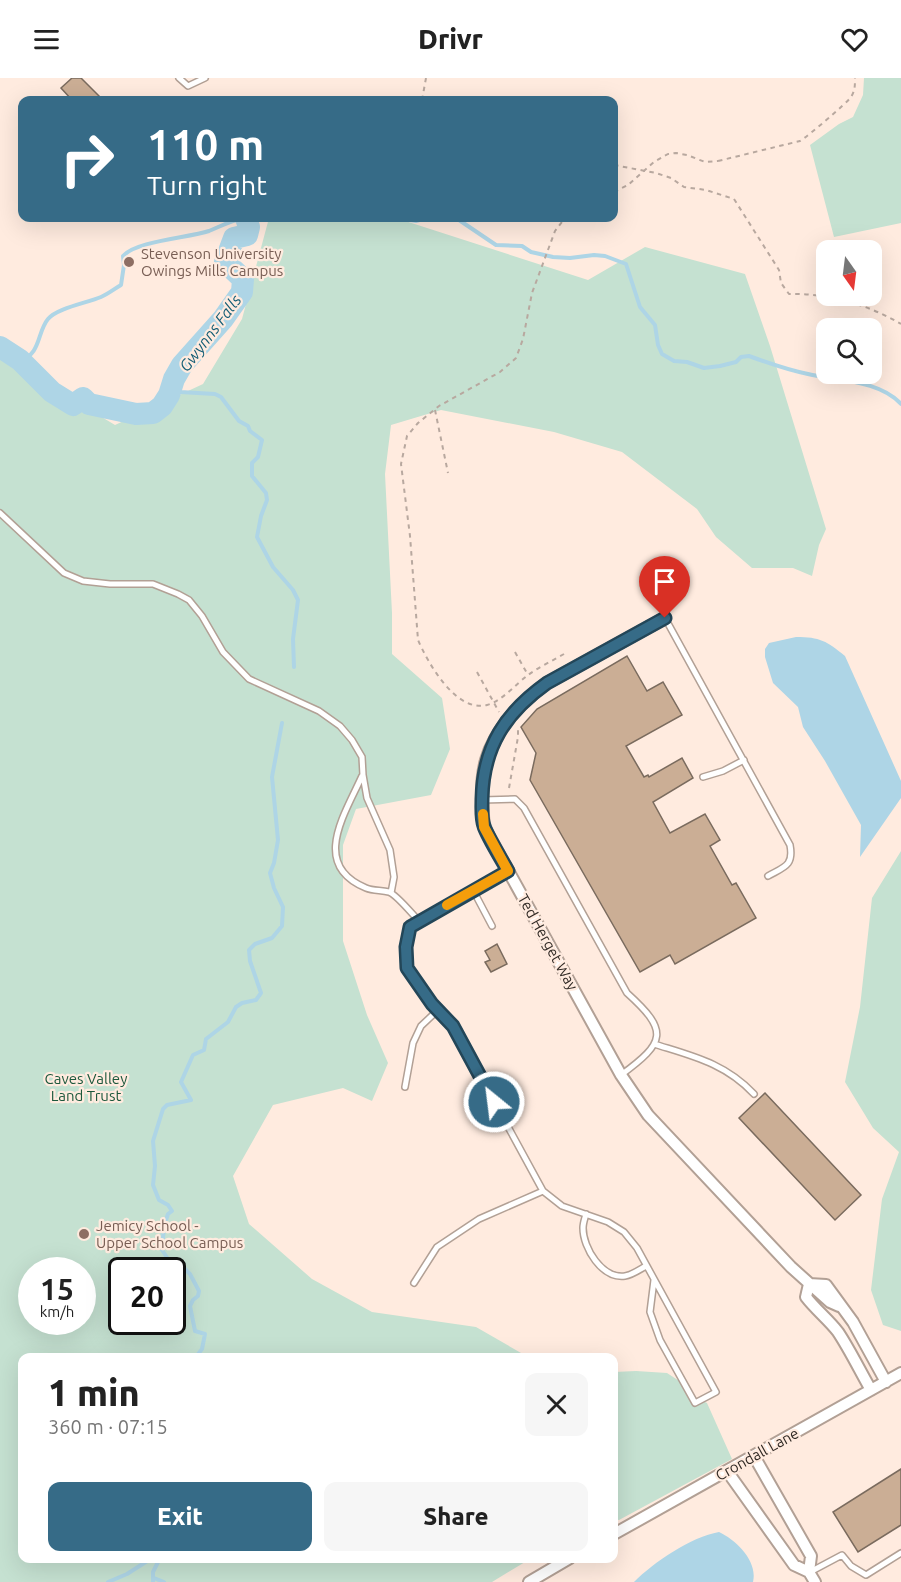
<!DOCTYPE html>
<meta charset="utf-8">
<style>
body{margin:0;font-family:Ubuntu,sans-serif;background:#f6f6f6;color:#222;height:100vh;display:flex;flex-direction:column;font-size:22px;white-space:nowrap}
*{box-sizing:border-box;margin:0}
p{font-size:20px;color:#767676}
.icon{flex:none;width:33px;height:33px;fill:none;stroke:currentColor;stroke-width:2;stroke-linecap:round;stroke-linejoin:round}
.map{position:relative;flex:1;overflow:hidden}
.side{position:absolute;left:18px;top:1275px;width:600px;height:210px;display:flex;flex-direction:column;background:#fff;border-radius:12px;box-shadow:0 6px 24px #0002}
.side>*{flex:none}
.top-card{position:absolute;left:18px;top:18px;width:600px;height:126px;border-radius:12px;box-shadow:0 6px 24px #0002;background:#366b87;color:#fff;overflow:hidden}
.needle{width:39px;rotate:166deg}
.controls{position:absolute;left:816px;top:162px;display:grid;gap:12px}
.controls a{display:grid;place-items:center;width:66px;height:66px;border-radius:12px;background:#fff;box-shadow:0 6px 24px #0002;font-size:30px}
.speed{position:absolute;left:18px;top:1179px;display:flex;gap:12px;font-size:30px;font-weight:700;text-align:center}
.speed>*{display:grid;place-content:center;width:78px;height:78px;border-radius:50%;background:#fff;box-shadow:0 6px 24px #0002;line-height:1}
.speed small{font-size:15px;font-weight:400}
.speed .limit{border:3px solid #111;border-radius:9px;background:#fff;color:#111}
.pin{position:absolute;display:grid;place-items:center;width:51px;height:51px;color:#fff;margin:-62px -26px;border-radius:50% 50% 50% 0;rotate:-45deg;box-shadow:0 0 6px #0007}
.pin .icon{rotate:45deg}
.me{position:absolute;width:66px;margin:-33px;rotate:331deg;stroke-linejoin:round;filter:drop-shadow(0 0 4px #0008)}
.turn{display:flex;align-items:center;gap:21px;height:126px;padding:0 30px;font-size:27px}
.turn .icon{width:78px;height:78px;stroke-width:2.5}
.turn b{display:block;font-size:42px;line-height:51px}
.round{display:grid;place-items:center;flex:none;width:63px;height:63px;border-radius:12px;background:#f6f6f6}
.overview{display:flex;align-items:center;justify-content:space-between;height:102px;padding:0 30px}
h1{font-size:36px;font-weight:800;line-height:45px}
.cta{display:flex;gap:12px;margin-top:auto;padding:12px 30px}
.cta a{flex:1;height:69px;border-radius:12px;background:#366b87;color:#fff;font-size:24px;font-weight:800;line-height:69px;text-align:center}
.cta a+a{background:#f6f6f6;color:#222}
header{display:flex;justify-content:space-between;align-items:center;height:78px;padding:0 30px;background:#fff;font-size:27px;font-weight:800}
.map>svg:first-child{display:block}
.green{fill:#c5e1d1;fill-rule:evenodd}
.water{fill:#aed5e6}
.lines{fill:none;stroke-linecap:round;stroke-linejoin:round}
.stream{stroke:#aed5e6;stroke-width:4}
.river{stroke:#aed5e6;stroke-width:22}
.building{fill:#cbae95;stroke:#7a6b5e;stroke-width:1.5}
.service-casing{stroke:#b2a095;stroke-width:8}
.minor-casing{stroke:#b2a095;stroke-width:14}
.path{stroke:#b8a89f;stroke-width:2;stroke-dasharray:4.5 4.5;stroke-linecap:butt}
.service{stroke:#fff;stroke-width:5}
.minor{stroke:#fff;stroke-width:10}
.path-bridge{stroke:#b8a89f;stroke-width:2;stroke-dasharray:4.5 4.5;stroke-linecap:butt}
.route-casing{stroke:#234658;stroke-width:15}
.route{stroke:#366b87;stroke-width:10}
.slow{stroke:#f59e0b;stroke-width:10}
.education-dot{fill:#8d6e63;stroke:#ffebdf;stroke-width:2}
.labels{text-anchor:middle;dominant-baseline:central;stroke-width:4.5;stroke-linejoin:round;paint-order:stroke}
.education-label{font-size:15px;fill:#785e54;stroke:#ffebdf;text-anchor:start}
.street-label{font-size:15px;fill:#312a25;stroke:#ffebdf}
.park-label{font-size:15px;fill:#1c583c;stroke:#ffebdf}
.water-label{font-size:16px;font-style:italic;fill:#135d75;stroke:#ffebdf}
</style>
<header><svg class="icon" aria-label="menu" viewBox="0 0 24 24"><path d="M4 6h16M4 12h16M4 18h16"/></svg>Drivr<svg class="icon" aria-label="heart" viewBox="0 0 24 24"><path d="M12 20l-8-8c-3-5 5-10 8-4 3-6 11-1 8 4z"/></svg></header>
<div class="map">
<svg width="901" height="1504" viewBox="0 0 901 1504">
<rect width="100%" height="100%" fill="#ffebdf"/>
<path class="green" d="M864,0H901V145L834,159L810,67L839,46L853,39L863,17Z
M269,140H396L588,202L645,169L745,196L770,268L826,451L819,467L812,498L793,490H752L716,459L697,431L622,374L554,354L441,332L391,347L385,396L392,535V576L442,620L450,671L431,717L356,731L343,767V863L367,937L388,985L372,1023L343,1010L273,1027L233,1098L249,1146L312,1201L372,1234L476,1249L528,1279L22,1280V1480L530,1481L492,1504H0V278L115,347L203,306L242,241ZM32,1192H82V1244H32ZM122,1192H172V1244H122Z
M901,773V1253L883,1247L871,1212L882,1121L899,1074L873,1050L845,1004L860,929L872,820Z
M636,1293L667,1295L687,1308L693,1318L707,1325L732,1381L619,1442L614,1441V1294Z"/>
<path class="water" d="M796,559C820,559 827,563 845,578L901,703V720L860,779L861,747L825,683L803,649L798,629L773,605L765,579V571L769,565Z
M719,1454C736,1462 758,1483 753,1504H634C654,1484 691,1459 719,1454Z"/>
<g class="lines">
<path class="stream" d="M398,140L416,143L427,140
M456,140L496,167L522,168L531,174L553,179L570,180L594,177L605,178L626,186L640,229L655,247L658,267L662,276L674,283L687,284L704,290L720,288L736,284L741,279L749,278C768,285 788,292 808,296C838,303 879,302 901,326
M20,282C41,277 37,254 48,241C57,230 87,225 101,219C108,216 114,211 121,207L124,187L123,178C136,163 188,160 209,153C221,148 232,142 245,140
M174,301L180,314L215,316L221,319L239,343L248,348L250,353L262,362L258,379L252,385V398L266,415L267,422L261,438L257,459L273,489L293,512L298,522L293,561L294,589
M195,1280L202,1271L205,1256L195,1253L190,1228L193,1222L198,1218L199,1213L190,1196L184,1190L172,1187L162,1172L164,1148L168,1136L172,1133L168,1127L159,1122L153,1107L155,1088L153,1063L163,1031L167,1027L191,1022L181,1004L193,977L204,972L206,961L228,944L236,929L242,925L256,922L261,915L250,883L249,872L255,866L272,860L282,848L283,829L274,810L270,795L274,785L278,762L272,699L282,645
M154,1500L164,1504
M108,1504L127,1496L152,1480
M153,1504V1494L160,1480"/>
<path class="river" d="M0,269L20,282L52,314L73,327L83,320L89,326L136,336L153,335L162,328L169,317L174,301L182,287L223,241L242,214L243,201L225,184L234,160L247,157L249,149L246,140"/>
</g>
<path class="building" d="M72,0H81L103,22H72L61,10Z
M627,578L647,613L663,604L682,637L626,668L644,699L648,697L649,699L682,680L693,700L653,724L670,755L705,736L720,762L710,768L732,807L736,805L756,840L675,886L670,877L640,894L530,702L536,675L521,649L537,631Z
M497,866L507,886L491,894L485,884L490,882L485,873Z
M765,1015L861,1117L835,1142L739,1040Z
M901,1391V1447L858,1474L833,1434Z"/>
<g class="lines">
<defs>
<path id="service" d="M179,0L188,8L205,0
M0,435L64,495L83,503L110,506H153L178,516L189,522L202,538L223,574L249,601L319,633L340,648L352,662L362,679L363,697L367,720L390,772L394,799L391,815
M665,540L790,767C794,788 784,789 768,798
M362,698C345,736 310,787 366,810C373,813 381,812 389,814C397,817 412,836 419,843
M703,699L723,693L744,682
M482,722L515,721L524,730L627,915C669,953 666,964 621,997
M508,793L410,849C408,862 405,874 407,887C410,904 440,935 453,948L543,1113L562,1128L608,1144L624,1154L637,1170L716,1314L695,1325L660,1262L650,1234L654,1202
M473,812L492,848
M654,966C692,978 725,985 754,1016
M405,1009L413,965L421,948L438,932
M586,1136C585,1140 583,1145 583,1150C583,1170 602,1201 625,1198C632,1197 639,1192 646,1188
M414,1205L437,1169L479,1141L543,1113
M810,1494L842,1477L851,1488L866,1497L901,1475"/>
<path id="minor" d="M665,540L547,605C521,624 495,651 486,682C480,703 482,728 484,749L621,997L648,1037L791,1189L830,1224L839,1228
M809,1206L826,1207L853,1244L886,1304
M809,1206L806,1219C816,1232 828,1241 838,1254C850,1272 860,1293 871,1312
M754,1378L811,1478L809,1494
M727,1393L794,1487L809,1494L815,1504
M614,1456L901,1295
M529,1504L570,1480"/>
</defs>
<use href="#service" class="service-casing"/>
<use href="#minor" class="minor-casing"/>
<path class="path" d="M422,22L426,0
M718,83L800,63C807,59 847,25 851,19C855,13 855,7 855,0
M614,87L656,95L671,100L684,109L706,112L734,121L779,192L781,205L789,216C828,215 867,226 901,246
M435,332L448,395
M515,574L528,597
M564,576C552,583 539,589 528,597C516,606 502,623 487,627C456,635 428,585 418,562L410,458L401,386L407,358L418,345L439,328L500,294L516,280L523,261L532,215L555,153L565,140
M477,594L499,634
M509,710L518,659V652L516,650"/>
<use href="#service" class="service"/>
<use href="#minor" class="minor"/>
<path class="path-bridge" d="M614,114L628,107L654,84L668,76L676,75L687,77L705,84L718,83"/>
</g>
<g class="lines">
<defs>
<path id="route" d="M494,1024L453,948L432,926L407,890L406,869L410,849L508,793C502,782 487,758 484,748C481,740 482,729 482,721C483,669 505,635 547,605L665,540"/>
</defs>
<use href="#route" class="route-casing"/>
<use href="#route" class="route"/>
<path class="slow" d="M447,827L508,793L484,749L483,736"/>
</g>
<g class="education-dot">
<circle cx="129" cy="184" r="6"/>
<circle cx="84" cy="1156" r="6"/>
</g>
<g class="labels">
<g class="education-label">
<text x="141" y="175">Stevenson University<tspan x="141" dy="17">Owings Mills Campus</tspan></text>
<text x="96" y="1147">Jemicy School -<tspan x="96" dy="17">Upper School Campus</tspan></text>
</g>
<g class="street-label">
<text transform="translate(548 864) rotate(61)">Ted Herget Way</text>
<text transform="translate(757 1376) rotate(-29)">Crondall Lane</text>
</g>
<g class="park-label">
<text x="86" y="1000">Caves Valley<tspan x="86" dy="17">Land Trust</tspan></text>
</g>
<g class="water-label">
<text transform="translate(210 255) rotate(-53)">Gwynns Falls</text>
</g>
</g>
</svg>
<div class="controls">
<a><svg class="needle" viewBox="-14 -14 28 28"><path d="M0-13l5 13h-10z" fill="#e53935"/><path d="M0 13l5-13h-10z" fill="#767676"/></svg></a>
<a><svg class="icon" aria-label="search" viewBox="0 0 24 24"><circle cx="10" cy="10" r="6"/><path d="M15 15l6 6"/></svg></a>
</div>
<div class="speed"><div>15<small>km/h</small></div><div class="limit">20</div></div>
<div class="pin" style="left:665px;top:540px;background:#d93025"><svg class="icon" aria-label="arrive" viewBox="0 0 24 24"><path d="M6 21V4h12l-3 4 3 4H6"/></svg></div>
<svg class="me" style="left:494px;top:1024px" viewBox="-20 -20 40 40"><circle r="17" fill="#366b87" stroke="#fff" stroke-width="3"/><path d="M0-11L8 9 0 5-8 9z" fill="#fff"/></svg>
<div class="top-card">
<div class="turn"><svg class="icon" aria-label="right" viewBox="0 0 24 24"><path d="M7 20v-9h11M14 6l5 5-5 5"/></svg><div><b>110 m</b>Turn right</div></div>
</div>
<section class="side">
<div class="overview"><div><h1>1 min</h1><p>360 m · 07:15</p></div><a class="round"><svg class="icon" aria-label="close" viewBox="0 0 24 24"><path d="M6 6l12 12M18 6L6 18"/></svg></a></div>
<div class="cta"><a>Exit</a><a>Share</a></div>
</section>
</div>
